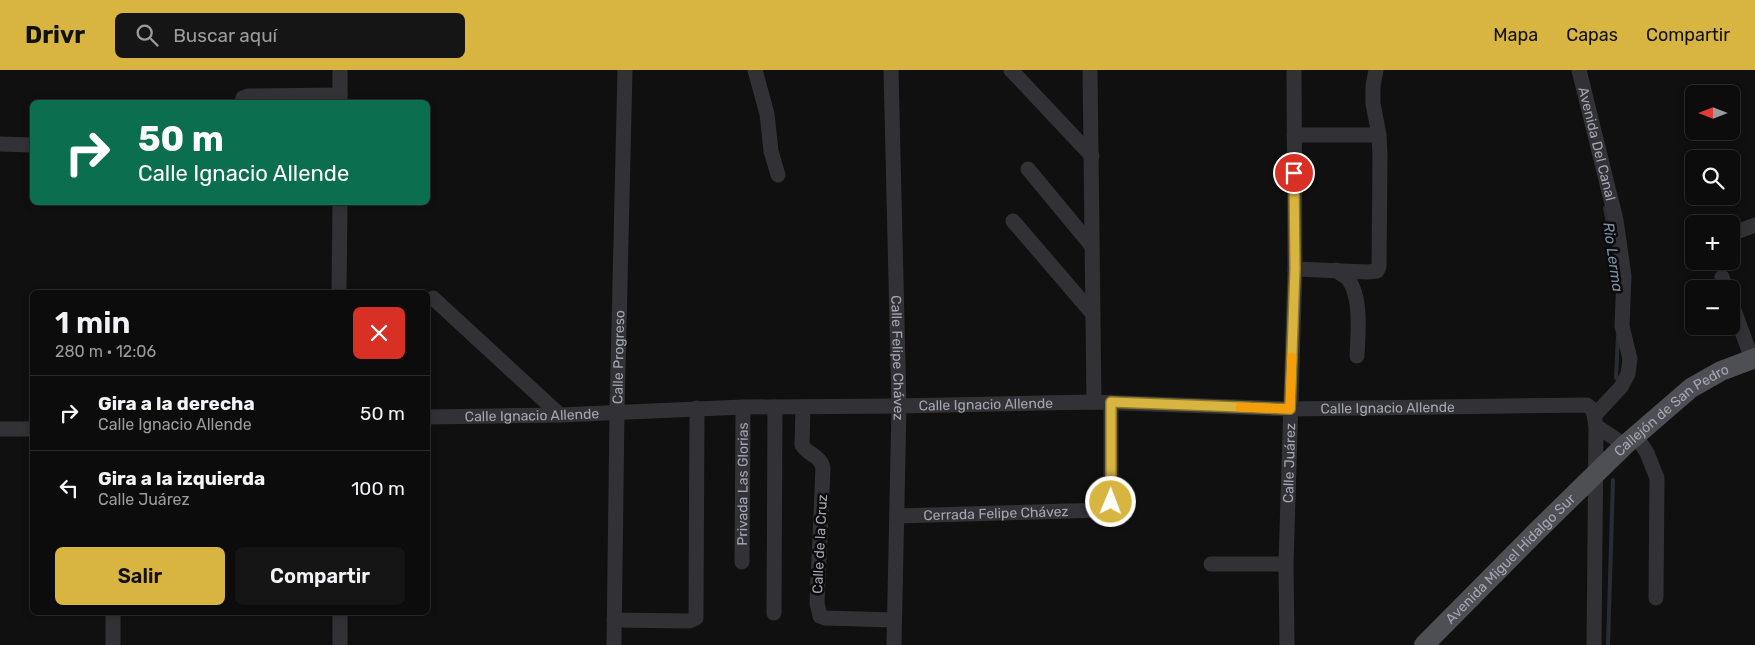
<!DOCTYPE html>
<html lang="es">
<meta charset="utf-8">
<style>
body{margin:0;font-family:Rubik,sans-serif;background:#151516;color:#f1f3f6;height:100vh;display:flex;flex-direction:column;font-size:19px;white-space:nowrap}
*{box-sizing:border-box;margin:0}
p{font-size:16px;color:#9a9b9d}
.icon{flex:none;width:28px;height:28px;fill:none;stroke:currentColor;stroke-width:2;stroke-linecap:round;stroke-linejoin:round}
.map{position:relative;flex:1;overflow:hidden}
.sheet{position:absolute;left:30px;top:220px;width:400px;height:325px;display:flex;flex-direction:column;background:#0c0c0d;border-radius:8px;box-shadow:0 2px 8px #0003,0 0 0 1px #2c2c2e}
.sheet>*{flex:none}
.top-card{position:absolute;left:30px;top:30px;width:400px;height:105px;border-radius:8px;box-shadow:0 2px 8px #0003,0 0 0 1px #2c2c2e;background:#0b6e4f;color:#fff;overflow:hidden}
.needle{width:32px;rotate:270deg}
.buttons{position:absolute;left:1685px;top:15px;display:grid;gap:10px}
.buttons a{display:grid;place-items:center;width:55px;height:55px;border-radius:8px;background:#0c0c0d;box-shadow:0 2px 8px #0003,0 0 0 1px #2c2c2e;font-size:25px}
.pin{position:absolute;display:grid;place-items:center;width:42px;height:42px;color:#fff;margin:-21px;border:2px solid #fff;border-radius:50%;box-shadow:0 1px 5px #0007}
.me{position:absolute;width:55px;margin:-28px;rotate:1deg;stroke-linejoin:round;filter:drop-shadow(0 0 4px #0008)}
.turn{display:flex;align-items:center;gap:18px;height:105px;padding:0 25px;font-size:22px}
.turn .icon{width:65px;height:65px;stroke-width:2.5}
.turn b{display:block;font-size:35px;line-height:42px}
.round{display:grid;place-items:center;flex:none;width:52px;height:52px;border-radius:8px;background:#151516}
.headline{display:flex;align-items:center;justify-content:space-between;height:85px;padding:0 25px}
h1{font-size:30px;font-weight:600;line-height:38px}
.action{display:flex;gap:10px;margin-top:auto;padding:10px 25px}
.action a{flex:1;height:58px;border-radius:8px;background:#d8b541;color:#111;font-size:20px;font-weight:600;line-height:58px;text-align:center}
.action a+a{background:#151516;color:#f1f3f6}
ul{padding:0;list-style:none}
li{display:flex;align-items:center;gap:15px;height:75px;padding:0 25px;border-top:1px solid #2c2c2e}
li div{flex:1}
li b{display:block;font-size:19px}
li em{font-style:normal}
header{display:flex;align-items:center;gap:30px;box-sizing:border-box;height:70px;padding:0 25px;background:#d8b541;color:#111}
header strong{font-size:24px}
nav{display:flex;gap:28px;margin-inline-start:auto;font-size:18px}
.search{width:350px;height:45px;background:#151516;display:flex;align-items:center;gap:12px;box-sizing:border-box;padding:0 18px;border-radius:8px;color:#9a9b9d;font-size:19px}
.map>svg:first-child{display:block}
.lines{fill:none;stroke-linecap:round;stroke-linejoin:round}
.stream{stroke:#292d33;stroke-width:4}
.minor{stroke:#323236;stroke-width:15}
.major{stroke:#4e4f55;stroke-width:20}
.route-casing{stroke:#8c762a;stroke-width:12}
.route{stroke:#d8b541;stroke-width:9}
.slow{stroke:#f59e0b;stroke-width:9}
.labels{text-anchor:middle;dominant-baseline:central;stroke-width:5;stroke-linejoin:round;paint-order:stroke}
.street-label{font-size:14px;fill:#a3a6b0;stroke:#0c0b0c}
.water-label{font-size:15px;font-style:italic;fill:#7e90a8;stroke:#0c0b0c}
</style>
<header>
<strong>Drivr</strong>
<div class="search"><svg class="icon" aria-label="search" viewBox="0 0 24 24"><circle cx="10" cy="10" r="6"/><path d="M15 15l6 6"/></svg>Buscar aquí</div>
<nav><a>Mapa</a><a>Capas</a><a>Compartir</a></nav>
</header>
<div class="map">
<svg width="1755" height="575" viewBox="0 0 1755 575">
<rect width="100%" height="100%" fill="#101011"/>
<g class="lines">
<path class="stream" d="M1605,138L1611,168
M1616,308L1618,266
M1608,575L1613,410"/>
<g class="minor">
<path d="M755,0L767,44L771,81L778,105"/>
<path id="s1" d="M891,0L899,336L894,575"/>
<path d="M1011,0L1092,86"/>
<path d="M1090,0L1094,332"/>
<path id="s2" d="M1579,0L1616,150L1624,206L1622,256L1630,289L1628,304L1621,317L1595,345"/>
<path d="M242,32L243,28L248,26L340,25"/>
<path d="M340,32V0"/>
<path d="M1294,65H1379"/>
<path d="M0,74L32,75"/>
<path d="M1028,99L1091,175"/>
<path d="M1013,151L1093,244"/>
<path d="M1731,164L1755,155"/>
<path d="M1295,199L1367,202L1377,201L1379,197L1380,85L1379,65L1373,34V16L1376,0"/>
<path d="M1336,200C1339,203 1345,206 1348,209C1362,227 1358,265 1357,286"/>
<path d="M1722,207L1726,219"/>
<path d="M339,222L340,132"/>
<path d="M433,228L560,345"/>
<path d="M1731,232L1752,289"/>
<path d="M803,337L802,375C808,385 820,385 823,398L817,533L820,546L825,548L894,550"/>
<path id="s3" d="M428,347L560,345L743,337L899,336L1094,332L1290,339L1587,335L1593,340L1596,356L1594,575"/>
<path d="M1596,356L1625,375"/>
<path d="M0,359H32"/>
<path d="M1636,366L1647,383L1657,408L1656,528"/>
<path id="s4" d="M897,446L1104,440L1109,437L1111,425V332"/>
<path id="s5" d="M742,492L743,337"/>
<path d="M1211,494H1286"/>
<path d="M113,542V575"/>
<path d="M340,542V575"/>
<path d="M774,543L775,337"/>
<path d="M614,550L689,551L696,548L697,338"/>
<path id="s6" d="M614,575L617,342L625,0"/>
<path id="s7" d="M1287,575L1286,494L1295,199L1294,0"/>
</g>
<path class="major" id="s8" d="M1424,575L1537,461L1625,375L1691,318L1721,301L1755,288"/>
</g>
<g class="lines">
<defs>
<path id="route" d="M1111,432V332L1290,339L1295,199L1294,103"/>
</defs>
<use href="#route" class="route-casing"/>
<use href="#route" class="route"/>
<path class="slow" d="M1240,337L1290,339L1292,287"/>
</g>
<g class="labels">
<g class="street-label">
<text stroke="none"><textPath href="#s2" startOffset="76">Avenida Del Canal</textPath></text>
<text stroke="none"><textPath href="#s6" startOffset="288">Calle Progreso</textPath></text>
<text stroke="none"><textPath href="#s1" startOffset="288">Calle Felipe Chávez</textPath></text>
<text stroke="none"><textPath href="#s3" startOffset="558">Calle Ignacio Allende</textPath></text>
<text stroke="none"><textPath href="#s3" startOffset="960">Calle Ignacio Allende</textPath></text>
<text stroke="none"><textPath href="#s8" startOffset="342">Callejón de San Pedro</textPath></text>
<text stroke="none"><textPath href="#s3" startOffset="104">Calle Ignacio Allende</textPath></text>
<text stroke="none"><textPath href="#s7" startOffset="182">Calle Juárez</textPath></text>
<text stroke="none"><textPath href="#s5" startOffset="78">Privada Las Glorias</textPath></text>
<text stroke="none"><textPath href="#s4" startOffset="99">Cerrada Felipe Chávez</textPath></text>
<text transform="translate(820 474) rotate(-87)">Calle de la Cruz</text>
<text stroke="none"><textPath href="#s8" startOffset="122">Avenida Miguel Hidalgo Sur</textPath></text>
</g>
<g class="water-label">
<text transform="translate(1613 187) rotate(82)">Rio Lerma</text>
</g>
</g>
</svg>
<div class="buttons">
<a><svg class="needle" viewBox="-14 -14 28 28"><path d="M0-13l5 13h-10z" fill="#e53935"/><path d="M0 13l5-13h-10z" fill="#9a9b9d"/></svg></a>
<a><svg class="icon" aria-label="search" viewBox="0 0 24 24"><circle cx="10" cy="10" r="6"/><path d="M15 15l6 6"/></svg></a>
<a>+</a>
<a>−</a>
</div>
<div class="pin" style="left:1294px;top:103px;background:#d93025"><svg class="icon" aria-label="arrive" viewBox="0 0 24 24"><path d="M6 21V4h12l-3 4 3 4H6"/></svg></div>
<svg class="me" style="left:1111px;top:432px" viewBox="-20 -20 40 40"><circle r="17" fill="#d8b541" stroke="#fff" stroke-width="3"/><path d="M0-11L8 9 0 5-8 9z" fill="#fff"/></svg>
<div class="top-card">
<div class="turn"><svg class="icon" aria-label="right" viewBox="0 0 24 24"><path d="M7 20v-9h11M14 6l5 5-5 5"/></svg><div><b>50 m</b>Calle Ignacio Allende</div></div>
</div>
<section class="sheet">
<div class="headline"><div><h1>1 min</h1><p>280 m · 12:06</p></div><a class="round" style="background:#d93025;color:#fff"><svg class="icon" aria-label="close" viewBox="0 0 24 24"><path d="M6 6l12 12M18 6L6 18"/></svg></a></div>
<ul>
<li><svg class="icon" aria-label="right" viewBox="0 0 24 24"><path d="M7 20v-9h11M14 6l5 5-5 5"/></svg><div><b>Gira a la derecha</b><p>Calle Ignacio Allende</p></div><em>50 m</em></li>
<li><svg class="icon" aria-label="left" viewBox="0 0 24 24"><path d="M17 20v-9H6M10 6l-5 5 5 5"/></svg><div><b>Gira a la izquierda</b><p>Calle Juárez</p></div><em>100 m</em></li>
</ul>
<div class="action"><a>Salir</a><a>Compartir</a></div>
</section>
</div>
